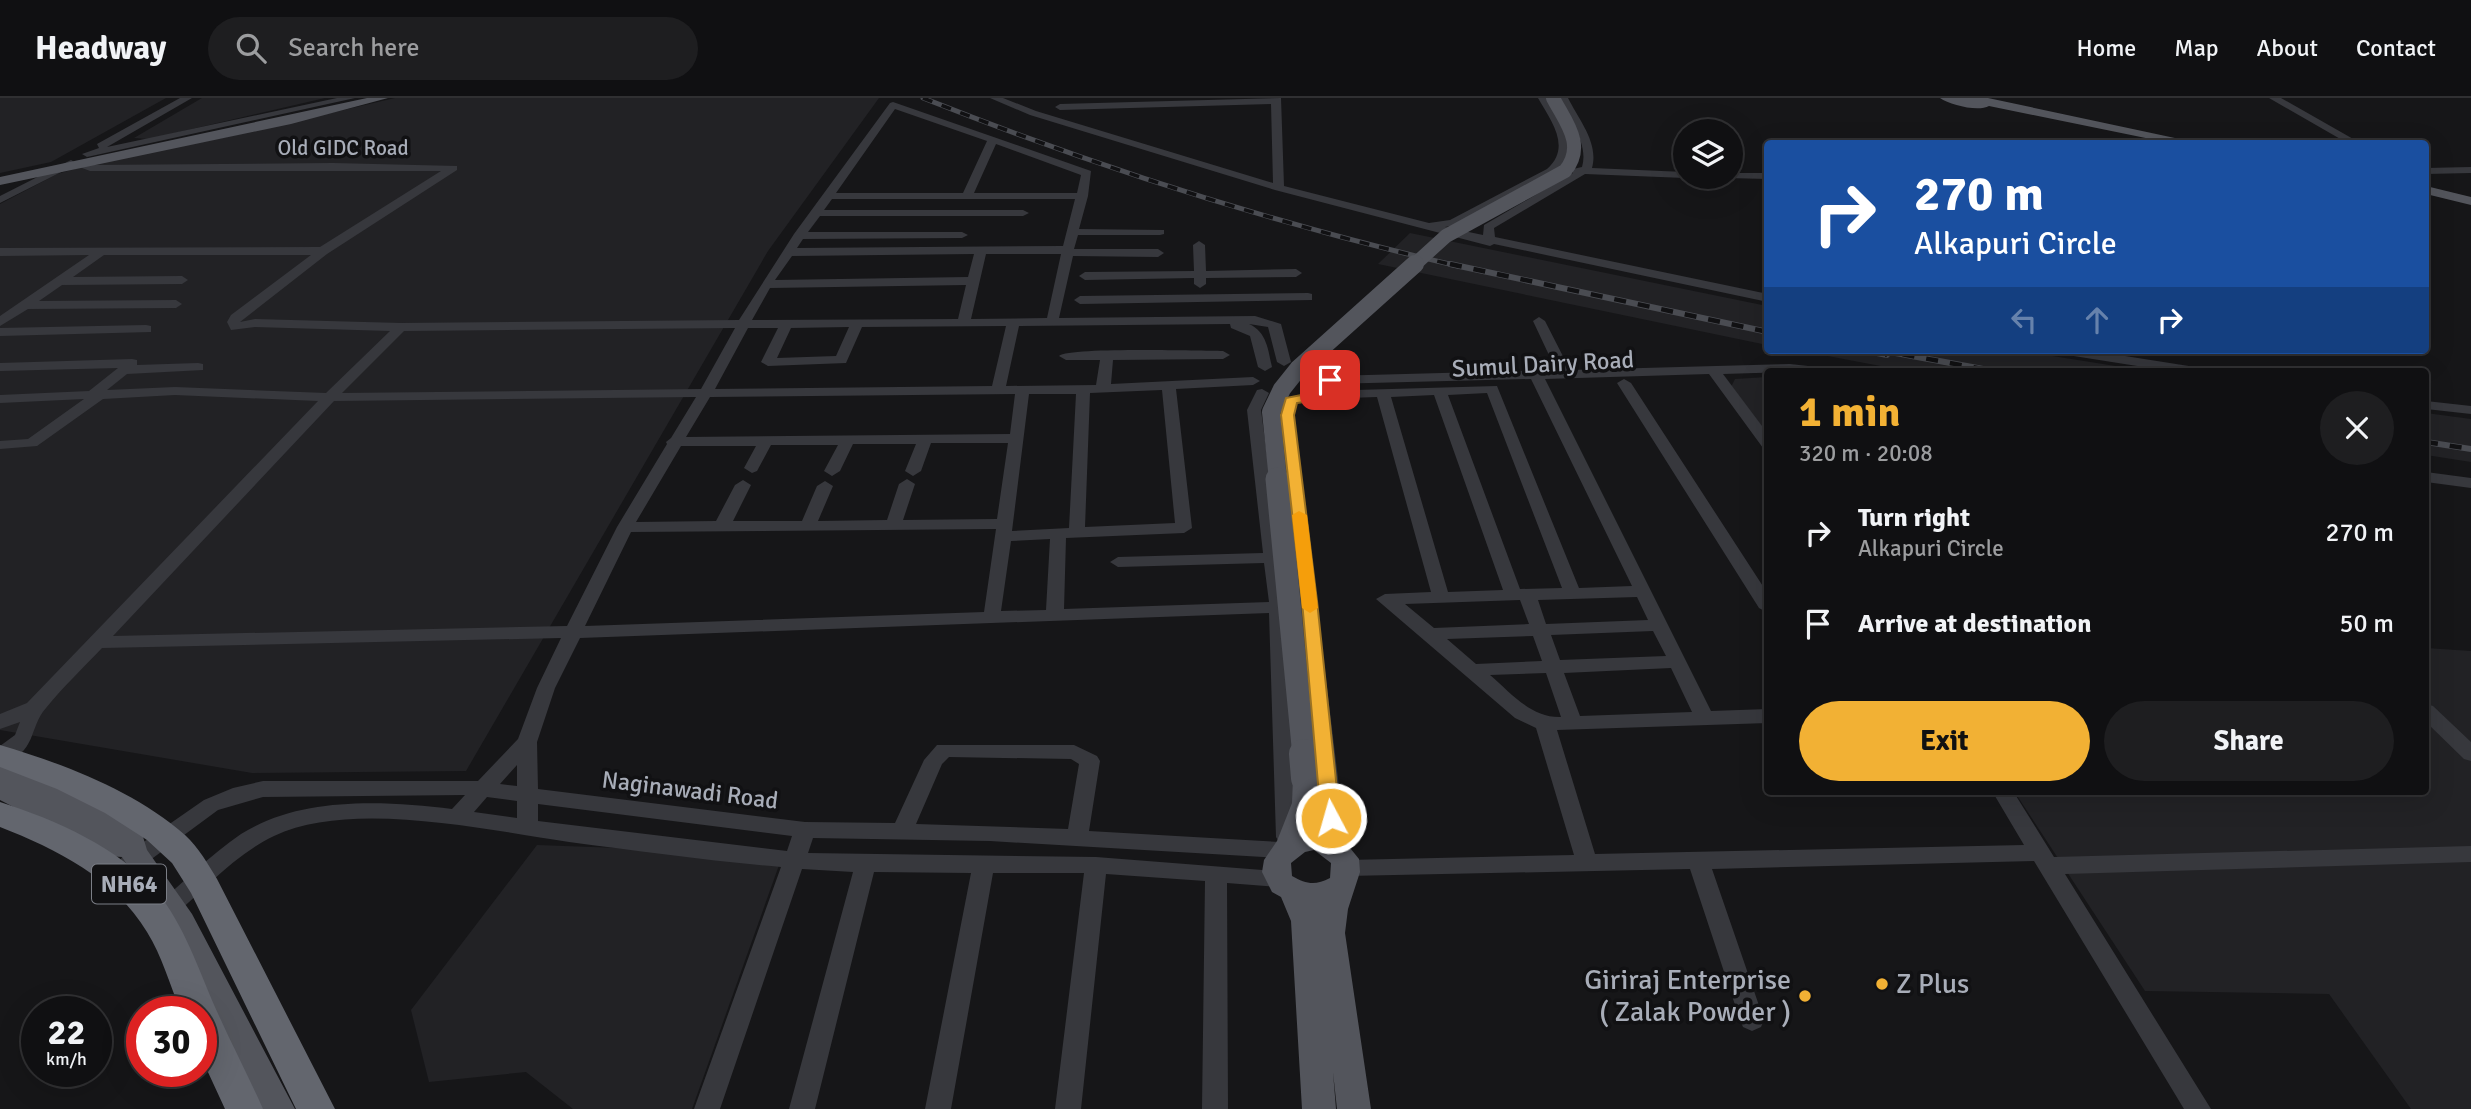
<!DOCTYPE html>
<meta charset="utf-8">
<style>
body{margin:0;font-family:Signika,sans-serif;background:#1e1e20;color:#f1f3f6;height:100vh;display:flex;flex-direction:column;font-size:26px;white-space:nowrap}
*{box-sizing:border-box;margin:0}
p{font-size:23px;color:#9c9d9f}
.icon{flex:none;width:38px;height:38px;fill:none;stroke:currentColor;stroke-width:2;stroke-linecap:round;stroke-linejoin:round}
.map{position:relative;flex:1;overflow:hidden}
.side{position:absolute;left:1764px;top:270px;width:665px;height:427px;display:flex;flex-direction:column;background:#101012;border-radius:7px;box-shadow:0 7px 28px #0002,0 0 0 2px #303032}
.side>*{flex:none}
.guide{position:absolute;left:1764px;top:42px;width:665px;height:214px;border-radius:7px;box-shadow:0 7px 28px #0002,0 0 0 2px #303032;background:#1a4fa0;color:#fff;overflow:hidden}
.buttons{position:absolute;left:1673px;top:21px;display:grid;gap:14px}
.buttons a{display:grid;place-items:center;width:70px;height:70px;border-radius:50%;background:#101012;box-shadow:0 7px 28px #0002,0 0 0 2px #303032;font-size:35px}
.speed{position:absolute;left:21px;top:898px;display:flex;gap:14px;font-size:35px;font-weight:700;text-align:center}
.speed>*{display:grid;place-content:center;width:91px;height:91px;border-radius:50%;background:#101012;box-shadow:0 7px 28px #0002,0 0 0 2px #303032;line-height:1}
.speed small{font-size:18px;font-weight:400}
.speed .limit{border:10px solid #d22;background:#fff;color:#111}
.pin{position:absolute;display:grid;place-items:center;width:60px;height:60px;color:#fff;margin:-30px;border-radius:14px;box-shadow:0 4px 10px #0006}
.me{position:absolute;width:77px;margin:-38px;rotate:354deg;stroke-linejoin:round;filter:drop-shadow(0 0 5px #0008)}
.turn{display:flex;align-items:center;gap:24px;height:147px;padding:0 35px;font-size:32px}
.turn .icon{width:91px;height:91px;stroke-width:2.5}
.turn b{display:block;font-size:49px;line-height:60px}
.lanes{display:flex;align-items:center;height:66px;padding:0 35px;background:#0003;justify-content:center;gap:35px;direction:ltr}
.lanes .off{opacity:.35}
.round{display:grid;place-items:center;flex:none;width:74px;height:74px;border-radius:37px;background:#1e1e20}
.headline{display:flex;align-items:center;justify-content:space-between;height:119px;padding:0 35px}
h1{font-size:42px;font-weight:700;line-height:52px;color:#f2b134}
.cta{display:flex;gap:14px;margin-top:auto;padding:14px 35px}
.cta a{flex:1;height:80px;border-radius:42px;background:#f2b134;color:#111;font-size:28px;font-weight:700;line-height:80px;text-align:center}
.cta a+a{background:#1e1e20;color:#f1f3f6}
ul{padding:0;list-style:none}
li{display:flex;align-items:center;gap:21px;height:91px;padding:0 35px}
li div{flex:1}
li b{display:block;font-size:26px}
li em{font-style:normal}
header{display:flex;align-items:center;gap:42px;box-sizing:border-box;height:98px;padding:0 35px;background:#101012;border-bottom:2px solid #303032}
header strong{font-size:33px}
nav{display:flex;gap:38px;margin-inline-start:auto;font-size:24px}
.search{width:490px;height:63px;background:#1e1e20;display:flex;align-items:center;gap:18px;box-sizing:border-box;padding:0 24px;border-radius:38px;color:#9c9d9f;font-size:26px}
.map>svg:first-child{display:block}
.built{fill:#222225}
.lines{fill:none;stroke-linecap:round;stroke-linejoin:round}
.minor{fill:#37383d;fill-rule:evenodd}
.major{fill:#53555c;fill-rule:evenodd}
.highway{fill:#63666e;fill-rule:evenodd}
.rail-far1-casing{stroke:#4a4c52;stroke-width:5}
.rail-casing{stroke:#4a4c52;stroke-width:6}
.rail-far1{stroke:#111113;stroke-width:3.5;stroke-dasharray:10;stroke-linecap:butt}
.rail{stroke:#111113;stroke-width:4.5;stroke-dasharray:12;stroke-linecap:butt}
.major-bridge-far3{stroke:#53555c;stroke-width:14}
.major-bridge-far2{stroke:#53555c;stroke-width:18}
.major-bridge-far1{stroke:#53555c;stroke-width:23}
.major-bridge{stroke:#53555c;stroke-width:30}
.route{fill:#f2b134;stroke:#9d7322;stroke-width:2}
.slow{fill:#f59e0b}
.poi-dot{fill:#f2b134;stroke:#111113;stroke-width:2.5}
.labels{text-anchor:middle;dominant-baseline:central;stroke-width:7;stroke-linejoin:round;paint-order:stroke}
.far-street-label{font-size:21px;fill:#a8adb8;stroke:#111113}
.shield{fill:#111113;stroke:#7b7e86;stroke-width:2}
.shield-label{font-size:23px;font-weight:bold;fill:#a8adb8}
.street-label{font-size:24px;fill:#a8adb8;stroke:#111113}
.near-poi-label{font-size:28px;fill:#a8adb8;stroke:#111113;text-anchor:end}
</style>
<header>
<strong>Headway</strong>
<div class="search"><svg class="icon" aria-label="search" viewBox="0 0 24 24"><circle cx="10" cy="10" r="6"/><path d="M15 15l6 6"/></svg>Search here</div>
<nav><a>Home</a><a>Map</a><a>About</a><a>Contact</a></nav>
</header>
<div class="map">
<svg width="2471" height="1011" viewBox="0 0 2471 1011">
<rect width="100%" height="100%" fill="#161618"/>
<path class="built" d="M0,0H166L51,64L0,75Z
M202,0H325L149,41L134,40Z
M395,0H879L768,153L466,673L252,675L0,632V106L57,76L100,64L227,39Z
M1410,135L1767,208V247L1378,166Z
M1796,252H2014L2147,273H1907Z
M1767,279V340L1731,289L1735,281Z
M2426,315L2471,321V364L2426,357Z
M2426,550L2471,553V1011H2411L2329,896L2145,893L2014,693H2426Z
M537,747L783,756L692,1011H573L526,974L429,984L411,912Z"/>
<g class="lines">
<path class="minor" d="M180,0H192L107,49L337,0H355L87,59L82,56L99,50L97,46Z
M990,0H1003L1036,13L1273,85L1271,6L1060,12L1055,9L1060,6L1281,0L1284,88L1429,125L1450,122L1547,71C1572,49 1551,23 1538,0H1548L1568,38L1570,57L1555,75L1456,127L1445,129L1483,137L1484,127L1573,75V71L1582,69C1589,45 1569,21 1558,0H1568C1579,22 1599,45 1592,70L1685,74V79H1689L1685,80L1585,76L1494,130L1495,139L1768,196V204L1494,146L1490,148L1275,92L1030,17Z
M2269,0H2281L2362,46H2349Z
M893,4L1091,73L1088,98L1079,131L1164,132V136L1160,137H1078L1074,151H1158L1164,155L1158,159L1073,158L1059,220L1255,218L1281,226L1291,264L1284,268L1277,264L1268,229L1249,226C1267,234 1268,252 1272,269L1265,273L1258,269L1250,238L1231,230L1230,226L1019,228L1006,288L1096,287L1100,262H1066L1059,258C1070,249 1199,253 1223,253L1230,257L1223,261L1113,262L1111,286L1253,279L1260,283L1253,287L1176,291L1192,430L1184,435L1066,440L1064,511L1269,504L1264,465L1118,469L1110,464L1118,459L1263,455L1247,312L1257,292L1262,291L1269,295L1261,312L1287,509L1298,739L1295,745L1290,746L1293,752L1290,758L1282,760L990,743L813,740L808,755L1096,759L1287,774L1290,780L1287,786L1279,789L1227,785L1228,1011H1202L1205,783L1106,776L1081,1011H1055L1084,775H993L951,1011H925L971,775L874,774L815,1011H789L853,774L802,771L720,1011H694L781,769C710,763 639,753 569,744C486,732 351,701 274,738C234,757 203,793 170,821L162,824L154,821L151,815L154,809C183,785 210,757 241,736C302,698 384,703 452,711L465,697L263,699L218,712L138,771L130,773L122,771L119,765L122,759L204,702L233,690L263,683H478L518,641L537,590L561,540L102,550C83,570 63,589 46,610C28,630 38,655 0,666V648L15,637L20,624L0,631V616L27,605L318,303L175,297L103,301L37,348L0,351V343L28,341L84,301L0,305V297L89,293L118,270L0,273V265L132,261L137,262V267L198,265L203,266V272L127,276L107,292L175,289L326,295L390,233L255,229L231,232L227,224L231,217L311,157H104L73,179L182,178L188,182L182,186L62,187L39,203L176,202L182,206L176,210L28,211L0,228V218L89,157L0,158V150L320,149L441,73H90L77,68V64L92,67L333,65L457,68V72L327,156L240,224L255,221L401,225L739,222L794,136L890,5ZM895,11L987,43L963,95H836ZM996,46L1081,77L1077,95H974ZM832,101H1075L1063,148L797,150L803,141L962,140L968,137L962,134H808L820,118H1023L1029,115L1023,112H824ZM974,156L968,179L775,182L792,158ZM986,156H1061L1047,220L971,221ZM966,187L958,221L752,222L770,190ZM1006,228L992,288L715,291L748,230H778L761,264L768,268L846,265L862,229ZM849,229L836,258L777,260L791,230ZM735,230L701,291L342,295L404,233ZM1162,292L1175,425L1085,429L1090,295ZM1015,296L1010,336L686,339L710,299ZM1029,296H1076L1069,430L1012,433ZM696,299L671,340L666,344L667,346L617,429L567,528L113,538L334,303ZM931,345H1008L997,421L903,422L915,386L907,381L899,386L887,422L818,423L833,388L825,383L817,388L802,423H733L751,387L743,382L735,387L716,423L636,424L681,348H756L744,370L752,375L757,373L771,347H838L824,373L832,378L840,373L853,346H916L905,373L913,378L921,373ZM996,431L984,514L585,528L631,434ZM1050,441L1046,512L1001,513L1011,443ZM1269,515L1276,739L1279,744L1089,733L1100,663L1097,658L1074,647H937L924,662L895,725L805,724L538,691L537,644L555,590L580,540ZM949,659L1071,661L1079,666L1068,731L916,726L942,666ZM517,667V688L500,686ZM487,699L517,703V720L474,714ZM538,706L792,738L787,753L538,723Z
M71,62L76,65L75,67L0,105V98Z
M2471,69V75L2426,76V70Z
M1731,75H1768V81L1727,80Z
M1199,143L1205,147L1206,173L1296,171L1302,175L1296,179L1206,180V186L1200,190L1194,186V180L1085,182L1079,178L1085,174L1194,173L1193,147Z
M1308,195L1312,196V202L1080,206L1074,202L1080,198Z
M1539,219L1545,223L1570,272L1790,266L1817,269L1824,273L1723,276L1768,336V351L1763,350L1709,276L1545,281L1711,613L1768,611V625L1557,632L1595,756L2024,747L1992,693H2013L2054,759L2471,748V764L2065,776L2211,1011H2184L2034,763L1712,771L1764,922L1761,929L1752,933L1743,929L1740,922L1690,771L1347,778L1339,776L1336,770L1339,764L1347,762L1574,757L1536,630L1515,620L1376,501L1385,496L1431,494L1377,299L1320,301L1313,297L1320,293L1497,288L1579,490L1632,488L1531,281L1330,286L1323,282L1330,278L1556,272L1533,223ZM1487,295L1562,490L1520,491L1448,297ZM1434,297L1503,492L1448,494L1391,299ZM1637,499L1648,522L1546,526L1538,502ZM1520,502L1529,526L1434,530L1405,506ZM1653,533L1666,558L1560,562L1551,537ZM1533,538L1542,563L1476,566L1447,541ZM1671,570L1692,614L1580,618L1564,575ZM1546,575L1561,619C1531,620 1511,595 1490,577Z
M146,227L151,228V234L0,238V230Z
M2054,252H2087L2195,269L2202,273H2169L2061,256Z
M1624,281L1631,285L1768,496V515L1759,510L1617,285Z
M1291,299L1298,303L1294,317L1344,730L1340,736L1333,738L1326,736L1322,730L1280,317L1284,303Z
M2426,303L2471,308V316L2426,311Z
M2426,374L2471,380V390L2426,384Z
M2426,606L2433,608L2471,644V663L2464,661L2426,624Z"/>
<path class="major" d="M367,0H388L291,26L0,87V79Z
M1940,0H1988L2203,46H2175L1989,8C1978,14 1950,7 1940,0Z
M2426,88L2471,99V107L2426,96Z
M0,664L34,676L141,732L147,752L192,816L295,1011H261L171,832L122,759L108,758L0,702Z
M1306,670L1315,673L1346,745L1359,761L1360,774L1348,811L1345,835L1371,1011H1337L1333,974L1336,1011H1302L1291,823L1281,799L1272,794L1262,774L1264,762L1277,743L1292,705L1293,680L1297,673ZM1314,752L1331,765L1330,780C1315,788 1306,786 1292,778L1291,765L1305,754Z"/>
<path class="highway" d="M0,647C64,666 135,693 185,737C199,750 208,766 217,781L335,1011H296L191,795L172,765L147,742L105,715L57,691L0,669Z
M0,704C56,722 118,749 157,794C184,827 198,870 215,909C230,943 248,977 263,1011H225L201,959V914H181C170,887 162,858 147,834C115,780 56,751 0,729Z"/>
<defs>
<path id="rail-far1" d="M923,0C1097,69 1275,126 1458,168"/>
<path id="rail" d="M1450,166L1768,234
M1862,252L1887,257
M1879,252L1994,273
M2426,344L2471,351"/>
</defs>
<use href="#rail-far1" class="rail-far1-casing"/>
<use href="#rail" class="rail-casing"/>
<use href="#rail-far1" class="rail-far1"/>
<use href="#rail" class="rail"/>
<path class="major-bridge-far3" d="M1413,168L1446,138L1565,73C1586,47 1566,25 1553,0"/>
<path class="major-bridge-far2" d="M1278,382L1271,314L1282,291L1298,271L1415,166"/>
<path class="major-bridge-far1" d="M1277,381L1304,658"/>
<path class="major-bridge" d="M1304,656L1306,680"/>
</g>
<path class="route" d="M1330,278L1336,282C1329,302 1316,302 1297,305L1294,317L1317,503L1340,720L1337,725L1331,727L1324,725L1321,720L1302,503L1281,317L1286,300L1316,294L1325,279Z"/>
<path class="slow" d="M1299,413L1307,417L1318,510L1310,515L1302,510L1292,417Z"/>
<g class="poi-dot">
<circle cx="1882" cy="886" r="7"/>
<circle cx="1805" cy="898" r="7"/>
</g>
<g class="labels">
<g class="far-street-label">
<text x="343" y="50">Old GIDC Road</text>
</g>
<rect class="shield" x="92" y="766.5" width="74" height="39" rx="5"/>
<g class="shield-label">
<text x="129" y="786">NH64</text>
</g>
<g class="street-label">
<text transform="translate(1543 266) rotate(-3)">Sumul Dairy Road</text>
<text transform="translate(690 692) rotate(7)">Naginawadi Road</text>
</g>
<g class="near-poi-label">
<text x="1791" y="882">Giriraj Enterprise<tspan x="1791" dy="32">( Zalak Powder )</tspan></text>
<text x="1896" y="886" text-anchor="start">Z Plus</text>
</g>
</g>
</svg>
<div class="buttons">
<a><svg class="icon" aria-label="layers" viewBox="0 0 24 24"><path d="M12 4l9 5-9 5-9-5zM3 14l9 5 9-5"/></svg></a>
</div>
<div class="speed"><div>22<small>km/h</small></div><div class="limit">30</div></div>
<div class="pin" style="left:1330px;top:282px;background:#d93025"><svg class="icon" aria-label="arrive" viewBox="0 0 24 24"><path d="M6 21V4h12l-3 4 3 4H6"/></svg></div>
<svg class="me" style="left:1331px;top:720px" viewBox="-20 -20 40 40"><circle r="17" fill="#f2b134" stroke="#fff" stroke-width="3"/><path d="M0-11L8 9 0 5-8 9z" fill="#fff"/></svg>
<div class="guide">
<div class="turn"><svg class="icon" aria-label="right" viewBox="0 0 24 24"><path d="M7 20v-9h11M14 6l5 5-5 5"/></svg><div><b>270 m</b>Alkapuri Circle</div></div>
<div class="lanes"><svg class="icon off" aria-label="left" viewBox="0 0 24 24"><path d="M17 20v-9H6M10 6l-5 5 5 5"/></svg><svg class="icon off" aria-label="ahead" viewBox="0 0 24 24"><path d="M12 20V5M6 11l6-6 6 6"/></svg><svg class="icon" aria-label="right" viewBox="0 0 24 24"><path d="M7 20v-9h11M14 6l5 5-5 5"/></svg></div>
</div>
<section class="side">
<div class="headline"><div><h1>1 min</h1><p>320 m · 20:08</p></div><a class="round"><svg class="icon" aria-label="close" viewBox="0 0 24 24"><path d="M6 6l12 12M18 6L6 18"/></svg></a></div>
<ul>
<li><svg class="icon" aria-label="right" viewBox="0 0 24 24"><path d="M7 20v-9h11M14 6l5 5-5 5"/></svg><div><b>Turn right</b><p>Alkapuri Circle</p></div><em>270 m</em></li>
<li><svg class="icon" aria-label="arrive" viewBox="0 0 24 24"><path d="M6 21V4h12l-3 4 3 4H6"/></svg><div><b>Arrive at destination</b></div><em>50 m</em></li>
</ul>
<div class="cta"><a>Exit</a><a>Share</a></div>
</section>
</div>
